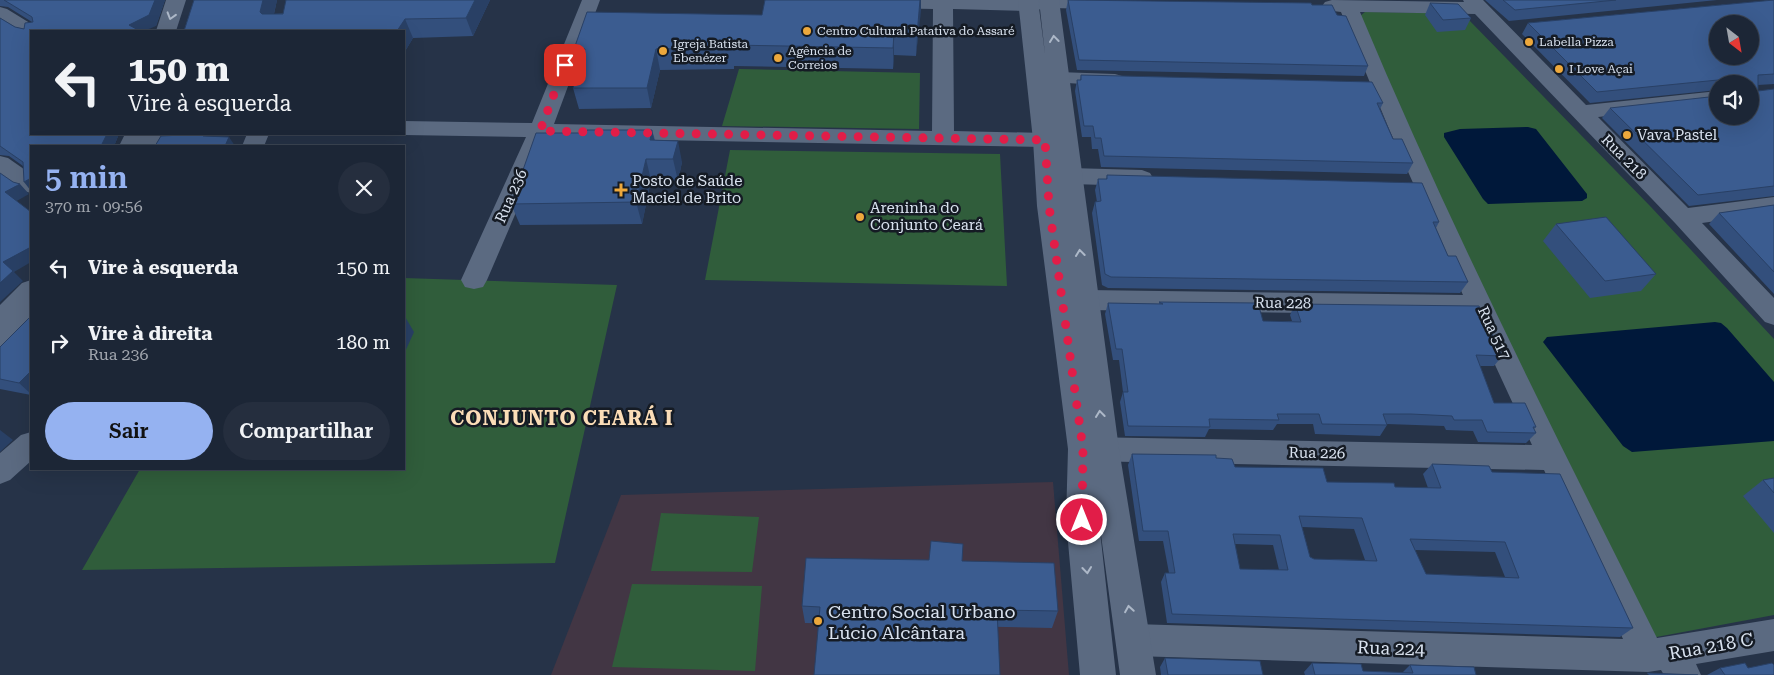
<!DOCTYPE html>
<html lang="pt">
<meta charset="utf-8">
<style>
body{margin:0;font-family:"Roboto Serif",serif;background:#252e3e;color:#f1f3f6;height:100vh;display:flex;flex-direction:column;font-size:19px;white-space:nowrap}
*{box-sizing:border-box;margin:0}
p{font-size:16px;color:#a0a5ad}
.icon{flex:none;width:28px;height:28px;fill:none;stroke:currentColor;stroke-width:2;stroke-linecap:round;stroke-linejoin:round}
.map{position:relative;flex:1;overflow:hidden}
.details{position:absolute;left:30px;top:145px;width:375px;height:325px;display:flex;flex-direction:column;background:#1c2636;border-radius:0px;box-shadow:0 5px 20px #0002,0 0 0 1px #3a4351}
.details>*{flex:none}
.top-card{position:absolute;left:30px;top:30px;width:375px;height:105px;border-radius:0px;box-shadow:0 5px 20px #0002,0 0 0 1px #3a4351;background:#1c2636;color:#f1f3f6;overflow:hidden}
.needle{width:32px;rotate:149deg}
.tools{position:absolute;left:1709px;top:15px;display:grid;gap:10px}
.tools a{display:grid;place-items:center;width:50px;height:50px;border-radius:50%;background:#1c2636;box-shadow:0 5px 20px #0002,0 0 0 1px #3a4351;font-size:25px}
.pin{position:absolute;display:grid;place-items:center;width:42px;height:42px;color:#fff;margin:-21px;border-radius:10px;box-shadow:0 2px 8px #0006}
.me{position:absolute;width:55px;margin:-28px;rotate:0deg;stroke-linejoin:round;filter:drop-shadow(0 0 4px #0008)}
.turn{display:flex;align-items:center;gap:18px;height:105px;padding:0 15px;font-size:22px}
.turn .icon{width:65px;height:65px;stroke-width:2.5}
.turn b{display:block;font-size:35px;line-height:42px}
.round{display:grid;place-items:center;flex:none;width:52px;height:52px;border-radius:26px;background:#252e3e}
.headline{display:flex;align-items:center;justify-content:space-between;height:85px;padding:0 15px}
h1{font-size:30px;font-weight:600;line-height:38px;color:#95b2f1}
.button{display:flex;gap:10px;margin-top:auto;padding:10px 15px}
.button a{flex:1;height:58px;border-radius:30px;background:#95b2f1;color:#111;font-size:20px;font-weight:600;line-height:58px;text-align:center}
.button a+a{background:#252e3e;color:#f1f3f6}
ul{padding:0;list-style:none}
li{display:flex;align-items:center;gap:15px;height:75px;padding:0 15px}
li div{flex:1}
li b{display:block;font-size:19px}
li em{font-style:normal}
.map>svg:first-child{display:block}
.education{fill:#423644}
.green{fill:#305d3b}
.water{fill:#00183a}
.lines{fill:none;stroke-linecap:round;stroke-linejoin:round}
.street{fill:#5b6a81;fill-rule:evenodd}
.secondary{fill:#5b6a81;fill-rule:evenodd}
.wall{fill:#334f7c;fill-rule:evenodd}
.shaded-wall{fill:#294065}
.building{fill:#3b5c90;stroke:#294065;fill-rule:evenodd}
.oneway{stroke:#adb8c8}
.route{stroke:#e11d48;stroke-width:9;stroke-dasharray:0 16.2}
.poi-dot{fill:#eda83c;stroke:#151b24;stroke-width:2}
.labels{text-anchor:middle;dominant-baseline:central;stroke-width:5;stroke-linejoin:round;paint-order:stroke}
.far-poi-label{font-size:12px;fill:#d9e2ef;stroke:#151b24;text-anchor:start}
.poi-label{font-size:15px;fill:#d9e2ef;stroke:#151b24;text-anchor:start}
.street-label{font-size:15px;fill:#d9e2ef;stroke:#151b24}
.near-poi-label{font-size:18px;fill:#d9e2ef;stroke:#151b24;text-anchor:start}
.near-street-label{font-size:18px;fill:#d9e2ef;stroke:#151b24}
.district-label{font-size:20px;font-weight:bold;letter-spacing:1px;fill:#fbddb7;stroke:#151b24}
</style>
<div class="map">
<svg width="1774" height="675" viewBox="0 0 1774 675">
<rect width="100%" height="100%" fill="#263348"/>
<path class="education" d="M1053,482L1069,675H551L621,495Z"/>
<path class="green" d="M1365,12L1451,13L1468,19L1651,207L1774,339V615L1651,638L1391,105L1360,16Z
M739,69L920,73L919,129L722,126Z
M730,150L1000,154L1007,286L705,280Z
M404,278L617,285L555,563L82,570L140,469H404Z
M661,513L759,517L752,572L651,571Z
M632,584L762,586L755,671L612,667Z"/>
<path class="water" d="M1528,127L1536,129L1587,194V198L1582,201L1488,204L1483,199L1444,137V133L1460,129Z
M1715,322L1721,323L1727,328L1774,382V441L1632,452L1623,446L1543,342L1547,337Z"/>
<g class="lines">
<path class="street" d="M582,0H600L554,124L932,131L933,9L885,8L878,6L876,2L877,0H1110L1112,3L1110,7L1103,9L1049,8L1029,11L953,9L954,131L1045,133L1053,135L1056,140L1053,145L1045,147L548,138L487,280L483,287L474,289L465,287L461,280L526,137L404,135L399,134H404V121L532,123Z
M1332,0L1464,2L1463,0H1483L1586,105L1718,91V104L1598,117L1688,208L1774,197V213L1702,223L1774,298V325L1765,322L1675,223L1475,14L1360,12C1449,225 1554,432 1657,638L1774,619V651L1696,664L1701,675H1664L1661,670L1648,672L1134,656L1122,651L1118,640L1122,629L1134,624L1623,639L1544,470L1084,461L1074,458L1070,449L1074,440L1084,437L1532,445L1472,315L1086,310L1077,307L1073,300L1077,293L1086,290L1463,295L1389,129L1341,12L1325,10L1322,6L1325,2Z
M0,7L7,9L38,28L40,31H31V38L24,36L0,21Z
M1058,72L1115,74L1122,76L1125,80L1122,84L1115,86L1051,82L1048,78L1051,74Z
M247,134H269L264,146H242Z
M0,156L8,158L31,174V193L23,191L0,174Z
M1070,168L1142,170L1150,173L1153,178L1150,183L1142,186L1070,184L1062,181L1059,176L1062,171Z
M31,432V461L10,480L0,484V453L21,435Z"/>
<path class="secondary" d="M166,0H186L176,31H156Z
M1018,0H1038L1045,54L1039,0H1059L1119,449L1156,675H1120L1098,513L1116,675H1080L1066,520L1068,449L1037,206L1033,140Z
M125,134H168L162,146H119Z
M31,280V332L10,354L0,357V305L22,283Z"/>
</g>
<path class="wall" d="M0,0H165L156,26L31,31L119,134L114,146H31L23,166L9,156L0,155V18L15,27L24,29L32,22L8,7L0,6Z
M194,0H277L274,14L490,0L473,36L413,38L404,53V31H184Z
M765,0H921L916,56L894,55L893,69L734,66V69L660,70L651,108L579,109L573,88L579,68L574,49L762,15Z
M1068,0L1312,5L1337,15L1368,66L1364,76L1077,70L1066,10Z
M1485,0H1717L1509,21Z
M1774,0V84L1758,85V91L1774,89V196L1689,206L1602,118L1610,108L1718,116L1750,84H1718V90L1590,103L1522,34L1528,23Z
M1430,3L1471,18L1465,30L1437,32L1425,15Z
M1081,75L1383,103L1380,109L1393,139L1413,163L1407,174L1101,167L1098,149H1092L1091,137H1082L1075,91L1077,80H1080Z
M652,130L655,140L682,162L678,181L651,180L642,224L520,225L511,204L586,133Z
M1107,175L1439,222L1436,228L1448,256L1468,282L1460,293L1108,288L1102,285L1092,213L1095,202H1097L1095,190L1098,179H1106Z
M1774,205V294L1709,224L1719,213Z
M1556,224L1656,274L1641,291L1590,298L1543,241Z
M1159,302L1263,321H1292L1290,315L1295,304L1502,356L1494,366H1480L1494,403L1536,427L1534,429L1536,433L1526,443L1478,442L1473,431L1446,430L1444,426L1387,424V425L1380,436L1315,434L1313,424H1277L1273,430L1209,429L1205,437L1125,436L1120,402L1123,392L1119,360H1113L1105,314L1108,303L1159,304Z
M31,316V395L0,389V347Z
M1132,454L1216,458L1235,467L1327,482L1395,487L1428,488L1423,474L1432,464L1492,472L1633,628L1620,637L1167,623L1161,582L1165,573H1169L1163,541H1139L1128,465ZM1302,527L1354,529L1365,560L1314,559L1310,557ZM1235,544L1273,545L1279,570L1240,569ZM1415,550L1495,552L1505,577L1426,574Z
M1774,478V533L1743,496L1763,480Z
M962,561L1058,611L1052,628L805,623L802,606Z
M1165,658L1263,675H1161L1160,667Z
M1312,663L1363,671L1402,673L1410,665L1476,675H1305L1304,672Z
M1720,668H1748L1774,675H1707Z"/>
<path class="shaded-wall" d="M155,0H165L156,26L144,31H134L129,25Z
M263,0H277L270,31L260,12Z
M475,0H490L473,36L466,18Z
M920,0H921V11L916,56L917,35Z
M405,19L413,38L404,53V31H397Z
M894,34V55L893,69V48Z
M656,49L660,70L651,108L647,88Z
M652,130L657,152L650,140Z
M107,134H119L114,146H101Z
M229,137L235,146H225Z
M678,141L682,162L678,181L673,159Z
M646,159L651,180L642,224L636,202Z
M31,178V191L24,182Z
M20,184L29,194L15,202L5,192Z
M31,247V262L14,272L23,281L0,302V283L3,262Z
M404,315L414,332L404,354Z
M31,371V394L19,383Z
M0,430L13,440L0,452Z"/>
<path class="building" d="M4,0H155L149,15L129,25L140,31H31V134H107L101,146H31V178L24,182L23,162L0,146V18L15,27L24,29L25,23L33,22L32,17Z
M194,0H263L260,12L262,14H283L286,0H475L466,18L405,19L397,31H184Z
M765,0H920L917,35L894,34L893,48L731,45V48L656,49L647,88H573L585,49H574L587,12L762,15Z
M1068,0L1311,3L1312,5H1332L1337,15L1346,16L1368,66L1079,60Z
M1503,0H1616L1515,10Z
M1774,0V74L1758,75V91L1774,89V186L1698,195L1610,108L1718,96V116H1750V84H1728V79L1597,92L1528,23ZM1718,24H1750V56H1718Z
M1430,3L1458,4L1471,18L1443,20Z
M1081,75L1372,82L1383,103H1377L1393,139H1402L1413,163L1104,156L1101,138H1095L1093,126H1084L1077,80H1081Z
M587,130H652L650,140L678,141L673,159H646L636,202L511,204L536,133H586Z
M205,134L203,136L229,137L225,146H155L161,136Z
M0,173L13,182L20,184L5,192L31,212V247L3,262L13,271L0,283Z
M1107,175L1422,183L1439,222H1433L1448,256H1456L1468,282L1111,277L1105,274L1095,202L1101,201L1098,179H1107Z
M1774,205V272L1719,213Z
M1606,217L1656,274L1605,281L1556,224Z
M1159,302L1258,303L1263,321L1301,322L1295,304L1479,306L1502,356L1476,355L1494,403H1525L1536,427H1533L1536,433L1487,432L1482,420H1454L1452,416L1411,414H1383L1387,425L1322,424L1319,414H1277L1279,420L1209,419L1210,427L1128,426L1123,392H1128L1122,349H1116L1108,303L1163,304Z
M31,316V371L19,383L0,379V347Z
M1132,454L1216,455V458L1232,459L1235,467L1323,468L1327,482L1394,483L1395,487L1441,488L1432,464L1489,466L1492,472L1560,474L1633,628L1172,614L1165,573H1175L1168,531H1143ZM1299,516L1362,518L1377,561L1314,559L1310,557ZM1233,534L1280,535L1288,570L1240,569ZM1410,539L1505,542L1519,578L1426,574Z
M1774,478V493L1763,480Z
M931,541L963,544L962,561L1054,563L1058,611L997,610L1000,675H814L820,607L802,606L806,558L929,560Z
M1165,658L1260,661L1263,675H1168Z
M1312,663L1361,664L1363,671L1413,673L1410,665L1474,667L1476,675H1315Z
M1745,663L1748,668L1772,663L1774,665V675H1725L1720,668Z
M1647,673L1698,675H1649Z"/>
<defs><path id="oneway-chevron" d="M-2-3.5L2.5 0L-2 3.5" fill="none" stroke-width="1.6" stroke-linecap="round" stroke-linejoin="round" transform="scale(1.25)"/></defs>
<g class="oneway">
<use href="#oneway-chevron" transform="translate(171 16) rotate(107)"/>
<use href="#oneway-chevron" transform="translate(1054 39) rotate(-97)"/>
<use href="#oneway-chevron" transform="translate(1080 253) rotate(-97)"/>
<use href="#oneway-chevron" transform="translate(1100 414) rotate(-97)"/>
<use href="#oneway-chevron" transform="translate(1087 570) rotate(84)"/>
<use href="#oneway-chevron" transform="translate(1129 609) rotate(-99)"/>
</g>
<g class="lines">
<path class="route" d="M565,65L540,131L1045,140L1049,206L1083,449L1082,520"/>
</g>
<g class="poi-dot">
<circle cx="807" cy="31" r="5"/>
<circle cx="1529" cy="42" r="5"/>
<circle cx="663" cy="51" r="5"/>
<circle cx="778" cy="58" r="5"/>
<circle cx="1559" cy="69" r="5"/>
<circle cx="1627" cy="135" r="5"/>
<path d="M618.5 182.5h5v5h5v5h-5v5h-5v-5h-5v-5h5z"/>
<circle cx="860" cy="217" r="5"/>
<circle cx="818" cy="621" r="5"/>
</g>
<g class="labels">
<g class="far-poi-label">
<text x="817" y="31">Centro Cultural Patativa do Assaré</text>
<text x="1539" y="42">Labella Pizza</text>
<text x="673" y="44">Igreja Batista<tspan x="673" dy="14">Ebenézer</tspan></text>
<text x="788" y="51">Agência de<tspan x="788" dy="14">Correios</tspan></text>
<text x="1569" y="69">I Love Açai</text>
</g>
<g class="poi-label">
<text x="1637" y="135">Vava Pastel</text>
<text x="632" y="181">Posto de Saúde<tspan x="632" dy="17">Maciel de Brito</tspan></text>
<text x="870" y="208">Areninha do<tspan x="870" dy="17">Conjunto Ceará</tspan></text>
</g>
<g class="street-label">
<text transform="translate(1624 157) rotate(45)">Rua 218</text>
<text transform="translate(511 196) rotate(-66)">Rua 236</text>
<text transform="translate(1283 303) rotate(1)">Rua 228</text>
<text transform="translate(1494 333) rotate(65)">Rua 517</text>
<text transform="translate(1317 453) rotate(1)">Rua 226</text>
</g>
<g class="near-poi-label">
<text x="828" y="611">Centro Social Urbano<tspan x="828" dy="21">Lúcio Alcântara</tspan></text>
</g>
<g class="near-street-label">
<text transform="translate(1711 646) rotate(-10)">Rua 218 C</text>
<text transform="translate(1391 648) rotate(2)">Rua 224</text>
</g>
<g class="district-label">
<text x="562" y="418">CONJUNTO CEARÁ I</text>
</g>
</g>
</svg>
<div class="tools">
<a><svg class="needle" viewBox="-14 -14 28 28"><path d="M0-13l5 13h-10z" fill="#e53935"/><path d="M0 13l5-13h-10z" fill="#a0a5ad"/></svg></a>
<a><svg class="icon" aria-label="sound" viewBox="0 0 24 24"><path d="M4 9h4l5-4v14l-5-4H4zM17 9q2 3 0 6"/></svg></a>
</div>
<div class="pin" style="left:565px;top:65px;background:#d93025"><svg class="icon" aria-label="arrive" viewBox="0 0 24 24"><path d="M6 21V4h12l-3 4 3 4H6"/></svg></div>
<svg class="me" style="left:1082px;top:520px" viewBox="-20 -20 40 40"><circle r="17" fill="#e11d48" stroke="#fff" stroke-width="3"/><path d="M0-11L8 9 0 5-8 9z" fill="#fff"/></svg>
<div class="top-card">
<div class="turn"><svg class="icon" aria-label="left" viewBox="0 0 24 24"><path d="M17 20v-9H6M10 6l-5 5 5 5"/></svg><div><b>150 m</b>Vire à esquerda</div></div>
</div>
<section class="details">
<div class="headline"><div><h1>5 min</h1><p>370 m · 09:56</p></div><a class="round"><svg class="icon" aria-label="close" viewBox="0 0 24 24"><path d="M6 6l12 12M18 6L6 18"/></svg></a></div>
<ul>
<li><svg class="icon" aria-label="left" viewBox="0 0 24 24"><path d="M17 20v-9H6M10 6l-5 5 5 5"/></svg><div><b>Vire à esquerda</b></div><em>150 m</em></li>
<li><svg class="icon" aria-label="right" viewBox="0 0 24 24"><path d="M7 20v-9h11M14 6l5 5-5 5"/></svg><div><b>Vire à direita</b><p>Rua 236</p></div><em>180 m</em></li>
</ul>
<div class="button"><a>Sair</a><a>Compartilhar</a></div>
</section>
</div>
